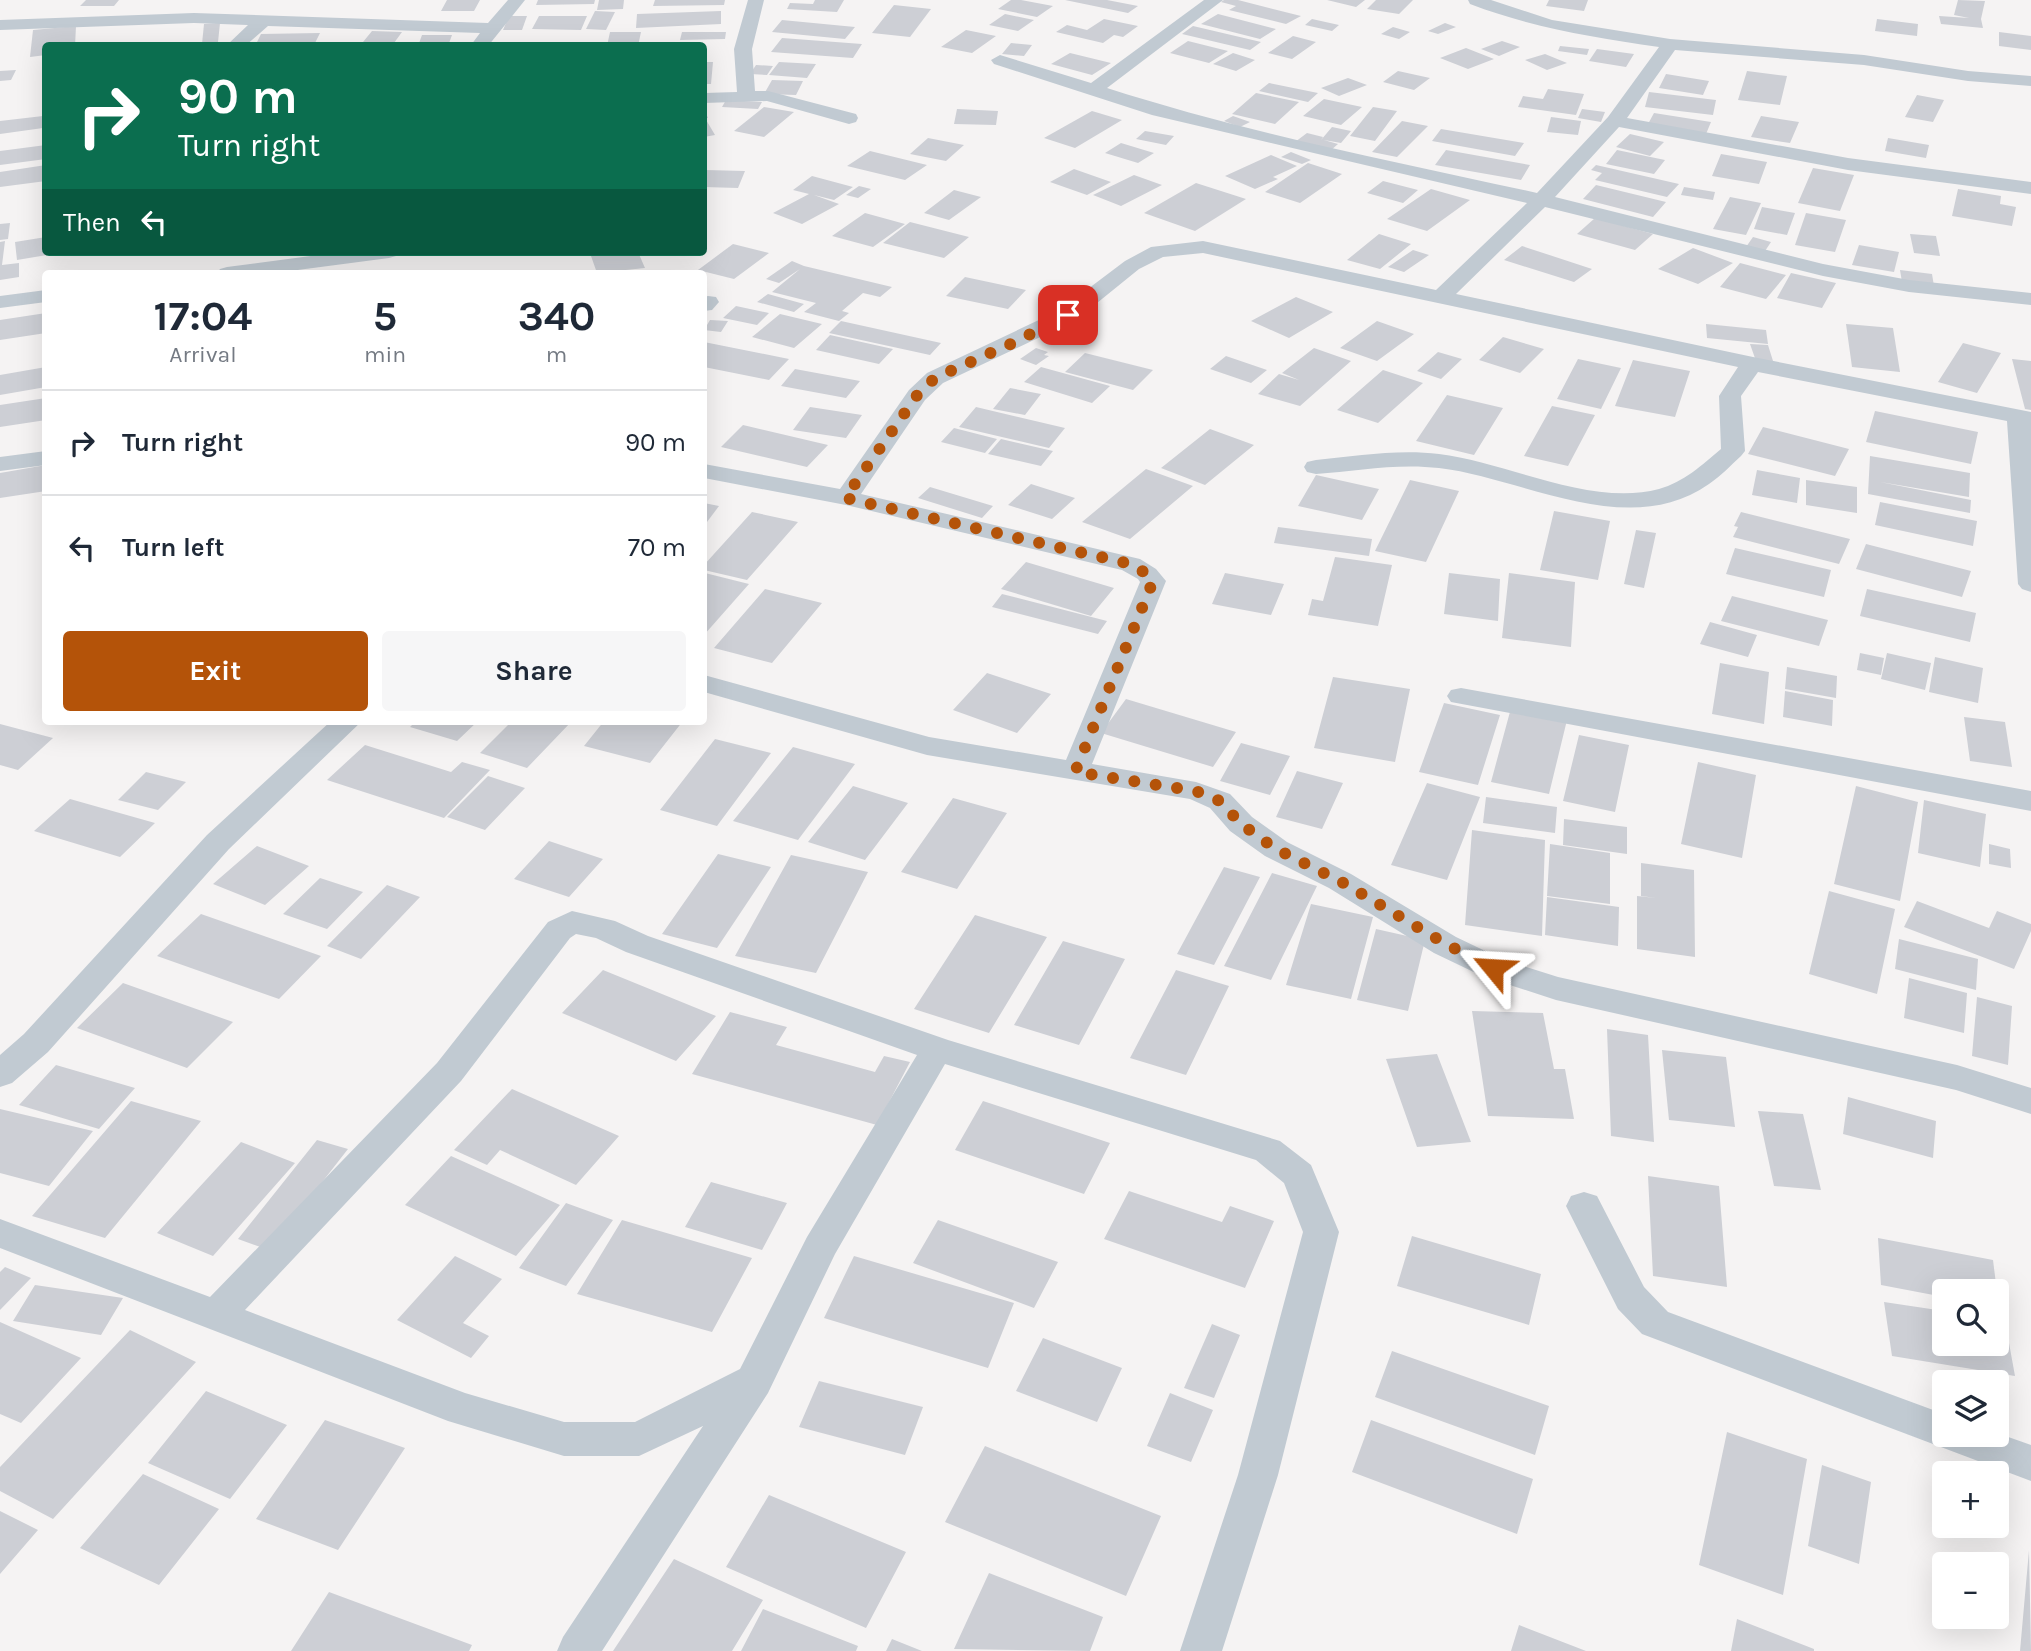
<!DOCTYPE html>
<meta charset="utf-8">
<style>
body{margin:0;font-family:Karla,sans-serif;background:#f6f6f7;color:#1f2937;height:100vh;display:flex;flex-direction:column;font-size:26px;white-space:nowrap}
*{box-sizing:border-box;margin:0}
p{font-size:23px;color:#747a83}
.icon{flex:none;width:38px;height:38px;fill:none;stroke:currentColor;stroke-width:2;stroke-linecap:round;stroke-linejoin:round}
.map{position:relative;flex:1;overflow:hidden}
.details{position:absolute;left:42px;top:270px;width:665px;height:455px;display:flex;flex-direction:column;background:#fff;border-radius:7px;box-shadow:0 7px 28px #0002}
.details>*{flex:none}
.banner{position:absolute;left:42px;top:42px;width:665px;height:214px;border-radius:7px;box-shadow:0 7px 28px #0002;background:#0b6e4f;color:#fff;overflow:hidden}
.tools{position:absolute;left:1932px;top:1279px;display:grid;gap:14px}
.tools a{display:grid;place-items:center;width:77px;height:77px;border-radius:7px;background:#fff;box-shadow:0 7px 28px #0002;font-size:35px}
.pin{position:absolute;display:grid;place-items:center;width:60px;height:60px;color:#fff;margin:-30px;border-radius:14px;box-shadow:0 4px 10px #0006}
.me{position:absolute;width:77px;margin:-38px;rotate:297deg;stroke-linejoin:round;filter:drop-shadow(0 0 5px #0008)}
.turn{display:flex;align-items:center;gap:24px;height:147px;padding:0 21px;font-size:32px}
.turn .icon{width:91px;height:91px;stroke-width:2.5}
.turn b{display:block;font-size:49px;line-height:60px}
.then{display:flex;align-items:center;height:66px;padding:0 21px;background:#0003;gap:14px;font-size:26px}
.eta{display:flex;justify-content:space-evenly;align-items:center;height:119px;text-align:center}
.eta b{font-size:42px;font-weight:700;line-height:49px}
.primary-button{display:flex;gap:14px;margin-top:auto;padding:14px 21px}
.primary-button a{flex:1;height:80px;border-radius:7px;background:#b45309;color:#fff;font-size:28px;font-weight:700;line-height:80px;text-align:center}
.primary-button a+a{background:#f6f6f7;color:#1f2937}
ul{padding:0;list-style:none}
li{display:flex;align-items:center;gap:21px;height:105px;padding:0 21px;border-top:2px solid #e0e1e3}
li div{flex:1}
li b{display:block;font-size:26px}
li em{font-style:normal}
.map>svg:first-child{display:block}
.building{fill:#cdcfd5}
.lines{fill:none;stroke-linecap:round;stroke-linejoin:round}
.minor{fill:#c1cad2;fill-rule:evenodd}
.route{stroke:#b45309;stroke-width:12;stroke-dasharray:0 21.6}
</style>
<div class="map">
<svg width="2031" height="1651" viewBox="0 0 2031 1651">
<rect width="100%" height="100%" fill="#f5f3f3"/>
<path class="building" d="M86,0H119L114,6H80Z
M447,0H480L474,11H441Z
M538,0H595L594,4L536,5Z
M599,0H624L623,9L597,10Z
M655,0H725L724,5L653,6Z
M815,0H844L837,12L787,9L790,3L813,4Z
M1011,0H1021L1053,6L1037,17L998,9Z
M1065,0H1107L1138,6L1128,13Z
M1224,0H1238L1301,16L1286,24L1229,10L1236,6L1221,2Z
M1327,0H1365L1356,7Z
M1376,0H1413L1399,14L1367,9Z
M1549,0H1588L1584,11L1546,6Z
M1958,0L1985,1L1981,19L1983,28L1941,24L1939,16L1969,18L1954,15Z
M894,5L931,9L910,37L872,33Z
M595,11L615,12L606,30L586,29Z
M721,11V24L636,28L637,14Z
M1005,14L1034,20L1018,31L989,25Z
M1218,14L1276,29L1260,39L1201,24Z
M509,16H527L522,30H503Z
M539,16H587L581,30L532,29Z
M1104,19L1138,26L1123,37L1114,35L1103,43L1056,32L1067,25L1087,30Z
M1312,19L1339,25L1332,31L1305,25Z
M1877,19L1918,24L1917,36L1875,31Z
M782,20L855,27L845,39L772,32Z
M220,23L218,42L202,44L204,24Z
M1445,23L1456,27L1438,34L1428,31Z
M76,26L75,46H46V55L30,57L33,30Z
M1193,26L1261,42L1250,50L1182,34Z
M1393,27L1410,32L1399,39L1381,34Z
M966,30L996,36L972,53L941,47Z
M372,31L402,32L394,43L363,42Z
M610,32H641L638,46H607Z
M682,32H726L725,39L680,40Z
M1999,32L2031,36V50L1999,46Z
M320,33L314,45L255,46L261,34Z
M422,35H452L448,46H418Z
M1293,36L1316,42L1292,59L1268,53Z
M782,38L862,44L853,58L771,52Z
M1188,41L1228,51L1209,63L1170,53Z
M1502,41L1520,47L1499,56L1481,49Z
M1011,43L1032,45L1024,56L1002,54Z
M1560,46L1589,49L1587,55L1558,51Z
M1466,48L1494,59L1468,69L1440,58Z
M1597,49L1634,54L1626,67L1589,61Z
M1070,53L1111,63L1092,75L1051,64Z
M1233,53L1255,60L1236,71L1213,64Z
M1545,54L1567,63L1547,70L1525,60Z
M704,62H713L711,84H704Z
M779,62L816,64L807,78L769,75Z
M756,65L773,66L767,75L750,74Z
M16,70L11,80L0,81V71Z
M1398,71L1430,78L1414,90L1383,82Z
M1747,71L1787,76L1780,105L1738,100Z
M1666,74L1709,81L1703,95L1659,88Z
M1348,78L1367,85L1339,96L1321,88Z
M772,80L803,81L796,95L764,94Z
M1269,83L1318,93L1308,102L1259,91Z
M1548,89L1584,94L1576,115L1518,107L1523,96L1543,99Z
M1649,92L1716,100L1713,115L1645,107Z
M1256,93L1299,102L1275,124L1232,114Z
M1917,95L1944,100L1933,122L1905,117Z
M1324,99L1362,107L1341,125L1303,116Z
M726,100L762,102L758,109L722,107Z
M764,107L794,112L764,137L734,131Z
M1373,107L1397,111L1375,141L1350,136Z
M704,109L708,118H705L715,135L704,137Z
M957,109L998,111L996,125L954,124Z
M1582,109L1605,112L1601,122L1578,118Z
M1092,111L1122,120L1075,148L1044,138Z
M1654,113L1711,122L1706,134L1648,124Z
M43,116V128L0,134V121Z
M1233,116L1250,122L1240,127L1224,121Z
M1761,116L1799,122L1790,143L1751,137Z
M1551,117L1581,121L1578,135L1547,132Z
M1402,121L1428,126L1397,157L1372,152Z
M1332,127L1351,131L1341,143L1324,140L1338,144L1330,151L1295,142L1307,133L1323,137L1321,140Z
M1441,129L1524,143L1515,156L1432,141Z
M1145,131L1174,136L1166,145L1136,139Z
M1630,134L1664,142L1650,156L1616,147Z
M928,138L964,145L946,161L910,154Z
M1888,138L1929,145L1926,158L1885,151Z
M1121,143L1154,153L1138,163L1105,153Z
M46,145V159L0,165V151Z
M1446,150L1530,165L1521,180L1435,165Z
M1617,150L1665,160L1654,174L1606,164Z
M870,151L927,165L905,180L847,166Z
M1291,152L1311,160L1302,164L1281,157Z
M1721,154L1767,162L1759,184L1712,176Z
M1271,155L1297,166L1273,177L1278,179L1255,189L1225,176Z
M1308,163L1342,174L1300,203L1265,192Z
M46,165V181L0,187V172Z
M1596,165L1679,184L1667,197L1595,180L1602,173L1591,170Z
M1813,168L1854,175L1840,211L1798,203Z
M1074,169L1111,182L1087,195L1050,182Z
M705,170L745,171L738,188L704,187Z
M1134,175L1162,185L1121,206L1093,195Z
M812,176L853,187L834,200L814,195L839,204L802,224L773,213L809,194L793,190Z
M1383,181L1418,190L1403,203L1367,193Z
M1196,183L1246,199L1195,231L1144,213Z
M1596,185L1666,202L1653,217L1583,199Z
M859,186L871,189L858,198L846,195Z
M1684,187L1715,192L1713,200L1681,195Z
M1431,189L1470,200L1427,231L1387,219Z
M1958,189L2001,196L2000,204L2016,207L2012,226L1952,216Z
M954,190L981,197L949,220L924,213Z
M1730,197L1761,203L1746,235L1713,229Z
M1762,207L1795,213L1787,235L1754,229Z
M865,213L905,224L873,247L832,236Z
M1806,213L1846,220L1835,252L1795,245Z
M1595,218L1653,234L1635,250L1577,234Z
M910,222L969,237L944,258L883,243Z
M10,223L8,239L0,240V224Z
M1379,234L1411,244L1380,269L1347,260Z
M1910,234L1936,236L1940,256L1914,253Z
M46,237V252L59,253L17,260L15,242Z
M1753,237L1771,242L1765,251L1746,247Z
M5,241L2,265L19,263V277L0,280V242Z
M733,244L769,253L734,279L698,270Z
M1859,245L1899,252L1894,272L1852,265Z
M1522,246L1592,269L1574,282L1504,260Z
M1693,248L1733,263L1698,284L1658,269Z
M1413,250L1429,255L1404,272L1388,267Z
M623,252H638L645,268L597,273L591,256Z
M792,261L804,266L892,287L880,297L863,293L842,311L849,313L839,321L804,312L816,303L772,292L800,269L779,283L766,279Z
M1740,263L1786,275L1766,299L1720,287Z
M1900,270L1932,274L1934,286L1902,282Z
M1791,273L1836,283L1822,308L1777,298Z
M965,277L1026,290L1008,309L946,296Z
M768,294L804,304L794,312L757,302Z
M1296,297L1333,312L1289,338L1251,321Z
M736,306L769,313L757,325L723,318Z
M46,313V333L0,340V320Z
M780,314L822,324L794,348L752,337Z
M710,320L728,321L721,332L704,330Z
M841,321L941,343L930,355L829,333Z
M1377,321L1414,334L1377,361L1340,348Z
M1706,324L1766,330L1768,344L1707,338Z
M1846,324L1893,328L1900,372L1852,367Z
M830,335L893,349L879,364L816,350Z
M1503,337L1544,349L1520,373L1479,360Z
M704,342L789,359L769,380L704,367Z
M1963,343L2001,353L1977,393L1938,382Z
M1750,344L1768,345L1773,361H1756Z
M1036,348L1048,352L1044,355L1049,356L1036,365L1020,359Z
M1314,348L1351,361L1300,406L1258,394L1279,374L1299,380L1282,373Z
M1438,352L1462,359L1441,379L1417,371Z
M1085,353L1153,370L1133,390L1065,372Z
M1226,356L1267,370L1251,383L1210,369Z
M1578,359L1621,368L1601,409L1557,399Z
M2012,359L2031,361V410L2025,409Z
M1633,360L1690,371L1675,417L1615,406Z
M46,367V387L0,395V375Z
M1041,367L1110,386L1092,403L1024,382Z
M795,369L860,381L846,398L781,386Z
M1383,370L1423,383L1378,423L1337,410Z
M1010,388L1041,394L1025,415L993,409Z
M1447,395L1503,408L1474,455L1416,441Z
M46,398V420L0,427V405Z
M1552,406L1595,415L1568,466L1524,456Z
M810,407L862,415L846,438L793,430Z
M976,407L1065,428L1049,448L959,427Z
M1875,411L1978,432L1971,464L1866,442Z
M743,425L828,445L807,467L721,447Z
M1763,427L1849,449L1835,476L1748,454Z
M954,428L997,439L985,453L941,442Z
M1210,429L1254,445L1205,485L1161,468Z
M1001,439L1053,451L1041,466L988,454Z
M1870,456L1970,473L1969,497L1880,482L1971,500L1970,513L1868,494Z
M46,465V491L0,498V473Z
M1146,469L1193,486L1130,539L1082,522Z
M1757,470L1800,478L1797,503L1752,495Z
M1316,475L1379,489L1362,520L1298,506Z
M1410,480L1459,491L1426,562L1375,551Z
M1806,480L1857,487V513L1806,505Z
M1031,484L1075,498L1052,519L1008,505Z
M930,487L993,506L982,518L918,498Z
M1880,502L1977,521L1973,546L1875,525Z
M704,503L719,506L704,526Z
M1554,511L1610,521L1598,580L1540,570Z
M752,512L798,522L747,580L704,570V565Z
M1741,512L1850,539L1839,564L1733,537L1738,527L1734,526Z
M1278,527L1372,539L1369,556L1274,543Z
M1636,530L1656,533L1644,588L1624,584Z
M1866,544L1971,571L1962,597L1856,569Z
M1735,548L1831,570L1824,597L1726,574Z
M1335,557L1392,565L1378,626L1308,615L1312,599L1323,601Z
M1026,562L1114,588L1091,616L1001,589Z
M705,573L749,584L704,635V575Z
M1225,573L1284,584L1271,615L1212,604Z
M1449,573L1500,579L1498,621L1444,614Z
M1509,573L1575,582L1571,647L1502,638Z
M765,589L822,603L772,663L714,648Z
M1867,589L1976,613L1970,642L1860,616Z
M1002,594L1107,621L1098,634L992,607Z
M1732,596L1828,620L1819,646L1721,621Z
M1710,622L1757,635L1748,657L1700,644Z
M1860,653L1884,658L1881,675L1857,670Z
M1887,653L1931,663L1925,690L1881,679Z
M1935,657L1983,668L1978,703L1929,692Z
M1720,663L1769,672L1764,724L1712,714Z
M1787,667L1837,676L1836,698L1785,689Z
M987,673L1051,694L1017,733L953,710Z
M1333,677L1410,689L1395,762L1314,748Z
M1785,691L1833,700L1832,726L1783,717Z
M1126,699L1236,732L1213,767L1101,733Z
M1444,703L1500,715L1478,785L1419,772Z
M1511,708L1567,720L1549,794L1491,782Z
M1964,717L2005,722L2012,767L1970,761Z
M416,721H478L457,741L410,727Z
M512,721H572L527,768L480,753Z
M604,721H683L650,763L584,746Z
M0,724L53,738L18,770L0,765Z
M1579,735L1629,745L1615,812L1563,801Z
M715,739L771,753L717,826L660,810Z
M1241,743L1290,756L1270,795L1220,781Z
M365,745L451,772L462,762L490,770L444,818L327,780Z
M793,747L855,764L798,840L733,821Z
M1698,762L1756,775L1742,858L1681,844Z
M1297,771L1343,783L1322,829L1276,817Z
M146,772L186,782L158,810L118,800Z
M488,776L525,788L485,830L447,817Z
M1427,783L1480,797L1447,880L1391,865Z
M853,786L908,803L865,860L808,842Z
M1856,786L1918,802L1900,901L1834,884Z
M1486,797L1557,807L1555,833L1483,823Z
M953,798L1007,813L957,889L901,872Z
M70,799L155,823L120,857L34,831Z
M1924,800L1986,814L1980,867L1918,853Z
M1564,819L1627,827V854L1563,845Z
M1472,830L1545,840L1542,936L1465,925Z
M549,841L603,859L569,897L514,879Z
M1550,844L1610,853V904L1547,896Z
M1989,844L2010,849L2011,868L1989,864Z
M257,846L309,866L265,905L213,884Z
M718,854L771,867L717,948L662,934Z
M791,855L868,872L816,973L735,956Z
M1641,863L1694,870L1695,957L1637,949V896L1656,898L1641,896Z
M1224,867L1260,877L1214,965L1177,954Z
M1272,873L1317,886L1271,980L1224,966Z
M320,878L363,892L327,929L283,914Z
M387,885L420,897L361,959L327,946Z
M1829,891L1895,909L1877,994L1809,974Z
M1547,897L1619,907L1618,946L1545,935Z
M1917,901L1989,928L1997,911L2031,924V931L2014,969L1904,927Z
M1311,904L1373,917L1351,999L1286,985Z
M201,914L321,956L279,999L157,956Z
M975,915L1047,937L989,1033L914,1009Z
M1376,929L1425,940L1408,1011L1357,1000Z
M1899,939L1978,959L1976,990L1895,969Z
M1063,941L1125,959L1079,1045L1014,1025Z
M603,970L716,1016L676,1061L562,1013Z
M1176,970L1229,986L1186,1075L1130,1058Z
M1909,978L1967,993L1964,1033L1904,1018Z
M123,983L233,1022L187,1068L77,1028Z
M1977,997L2012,1006L2008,1065L1972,1056Z
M1472,1011L1543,1013L1554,1069H1565L1574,1119L1488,1116Z
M730,1012L787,1027L776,1045L875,1072L884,1056L910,1062L877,1125L692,1074Z
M1607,1029L1648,1035L1654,1142L1611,1136Z
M1662,1050L1726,1057L1735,1127L1669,1120Z
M1437,1054L1471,1142L1417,1147L1386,1059Z
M56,1065L135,1088L99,1129L19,1105Z
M512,1089L619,1136L576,1185L500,1150L487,1165L454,1150Z
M1848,1097L1936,1121L1933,1158L1843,1134Z
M131,1101L201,1121L105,1238L32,1216Z
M983,1101L1110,1143L1084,1194L955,1150Z
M0,1109L93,1131L49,1186L0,1173Z
M1758,1111L1803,1114L1821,1190L1774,1186Z
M317,1140L348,1149L269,1250L238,1239Z
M241,1142L295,1163L213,1256L157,1233Z
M451,1156L560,1205L516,1256L405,1205Z
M1648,1176L1719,1186L1727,1287L1653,1276Z
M711,1182L787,1203L762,1250L685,1227Z
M1129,1191L1222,1222L1230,1206L1274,1221L1245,1288L1104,1239Z
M566,1203L613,1220L566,1286L519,1268Z
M622,1220L752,1258L712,1332L577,1294Z
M938,1220L1058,1262L1034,1308L913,1263Z
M1412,1236L1541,1274L1529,1325L1397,1286Z
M1878,1238L1993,1260L1997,1292H1944V1297L1881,1285Z
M455,1256L502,1279L463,1323L489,1336L471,1358L397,1320Z
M854,1256L1014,1303L988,1368L824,1318Z
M5,1267L31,1278L0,1310V1272Z
M35,1285L123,1298L101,1335L13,1321Z
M1884,1302L1944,1311V1344H1997V1320L2005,1321L2015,1376L1892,1356Z
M0,1322L81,1358L21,1423L0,1414Z
M1212,1324L1240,1335L1214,1398L1184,1388Z
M130,1330L196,1362L53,1519L0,1491V1467Z
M1043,1338L1122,1368L1097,1422L1016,1391Z
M1392,1351L1549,1406L1535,1455L1375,1397Z
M819,1381L923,1407L905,1455L799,1427Z
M206,1391L287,1425L230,1499L148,1463Z
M1170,1393L1213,1410L1191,1462L1147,1446Z
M325,1420L405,1448L338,1550L256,1519Z
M1371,1420L1533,1479L1517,1534L1352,1472Z
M1727,1432L1807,1459L1783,1595L1699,1565Z
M985,1446L1161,1516L1126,1596L945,1522Z
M1822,1465L1871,1482L1859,1564L1808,1546Z
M143,1474L219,1509L159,1585L80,1548Z
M769,1495L906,1552L866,1628L726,1567Z
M0,1511L38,1530L0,1574Z
M2029,1550L2031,1651H2020Z
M674,1559L763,1600L732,1651H613Z
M989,1573L1103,1617L1090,1651L954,1649Z
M329,1592L472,1645L469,1651H291Z
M763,1609L858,1646L856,1651H741Z
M1737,1619L1814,1649V1651H1731Z
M1519,1625L1586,1651H1511Z
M892,1639L922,1651H886Z"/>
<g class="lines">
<path class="minor" d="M508,0H525L488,46L471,45L480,33L268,26L245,46H226L248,25L194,23L0,30V20L194,13L488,23Z
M748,0H764L752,49L755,91H768L856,114L858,118L856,122L849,124L767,101L704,103V93L737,92L734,49Z
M1204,0H1223L1107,88C1247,133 1393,161 1537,193L1608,117L1659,47C1592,37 1533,28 1470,4L1468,0H1491L1552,20L1670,39L1864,55L1968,71L2031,76V86L1968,81L1864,65L1675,50L1627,118L1848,158L2031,182V194L1848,170L1619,127L1555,197L1823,264L1909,280L2031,293V305L1909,292L1823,276L1545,207L1456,294L1753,357L2031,412V592L2022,589L2018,584L2007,421L1758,372L1741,396L1745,451L1741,456C1731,465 1721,476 1709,484C1628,541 1524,478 1439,468C1398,463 1356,471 1316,474L1307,472L1304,467L1307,462L1316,460C1356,456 1398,449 1439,454C1507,462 1590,507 1659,489C1684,482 1702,465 1721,449L1719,396L1738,367L1203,253L1163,257L1139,269L1076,320L943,383L925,400L861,494L1140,559L1156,569L1166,581L1092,764L1196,782L1230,794L1252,817L1287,842L1351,874L1456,937L1504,960L1558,977L1957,1065L2031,1088V1114L1956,1090L1556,1000L1482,976L1434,953L1329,888L1265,856L1230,831L1210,808L1190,799L927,755L704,692V675L929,737L1066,760L1140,582L1138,579L1122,570L846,505L704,478V464L840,489L909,390L927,373L1060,310L1125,261L1151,247L1203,241L1436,290L1527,203L1152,115L994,64L991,60L1000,55L1091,83Z
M341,252H399L396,256L389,258L275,273H217L220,269L227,267Z
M46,290V302L0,308V296Z
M708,296L716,297L719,302L712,310L704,311V297Z
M46,451V465L0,471V457Z
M1461,688L2031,791V811L1451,702L1447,696L1451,690Z
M331,721H362L229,849L48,1052L12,1083L0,1087V1055L24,1034L207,835Z
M572,911L615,921L648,936L948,1040L1280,1141L1311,1165L1339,1232L1278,1475L1222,1651H1180L1238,1475L1303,1232L1284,1183L1256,1160L945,1064L835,1254L768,1393L602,1651H557L563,1637L703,1426L639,1456H564L448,1421L0,1248V1219L210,1297L437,1063L548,922ZM576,934L596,938L626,952L917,1055L807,1237L740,1369L635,1422H564L465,1393L245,1310L461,1081L570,938Z
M1584,1192L1597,1196L1644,1287L1668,1312L1944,1414V1435L1997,1433L2031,1445V1481L1642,1334L1618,1309L1566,1206L1571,1196Z"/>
</g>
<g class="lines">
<path class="route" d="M1068,315L1015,342L935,378L918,394L845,498L1131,564L1147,574L1153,581L1075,772L1196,791L1220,801L1241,824L1276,849L1340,881L1446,944L1493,968"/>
</g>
</svg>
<div class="tools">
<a><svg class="icon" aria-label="search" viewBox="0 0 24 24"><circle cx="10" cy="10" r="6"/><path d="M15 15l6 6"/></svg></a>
<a><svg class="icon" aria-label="layers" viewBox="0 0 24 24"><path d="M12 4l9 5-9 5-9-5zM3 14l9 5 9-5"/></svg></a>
<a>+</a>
<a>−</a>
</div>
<div class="pin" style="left:1068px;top:315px;background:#d93025"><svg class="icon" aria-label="arrive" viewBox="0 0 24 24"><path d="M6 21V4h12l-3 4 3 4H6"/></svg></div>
<svg class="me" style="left:1493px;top:968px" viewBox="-20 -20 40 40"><path d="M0-17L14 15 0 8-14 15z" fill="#b45309" stroke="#fff" stroke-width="4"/></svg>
<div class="banner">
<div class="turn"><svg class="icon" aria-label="right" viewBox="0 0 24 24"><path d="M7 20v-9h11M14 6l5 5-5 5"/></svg><div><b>90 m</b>Turn right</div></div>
<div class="then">Then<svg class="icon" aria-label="left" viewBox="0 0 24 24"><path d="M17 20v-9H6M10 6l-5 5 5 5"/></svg></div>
</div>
<section class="details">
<div class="eta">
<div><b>17:04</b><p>Arrival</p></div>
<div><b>5</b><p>min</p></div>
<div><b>340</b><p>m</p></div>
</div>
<ul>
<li><svg class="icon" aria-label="right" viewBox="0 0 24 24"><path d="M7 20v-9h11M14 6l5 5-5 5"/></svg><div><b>Turn right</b></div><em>90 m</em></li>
<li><svg class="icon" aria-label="left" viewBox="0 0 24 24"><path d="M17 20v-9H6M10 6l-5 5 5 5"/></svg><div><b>Turn left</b></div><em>70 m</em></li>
</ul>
<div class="primary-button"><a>Exit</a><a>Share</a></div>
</section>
</div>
